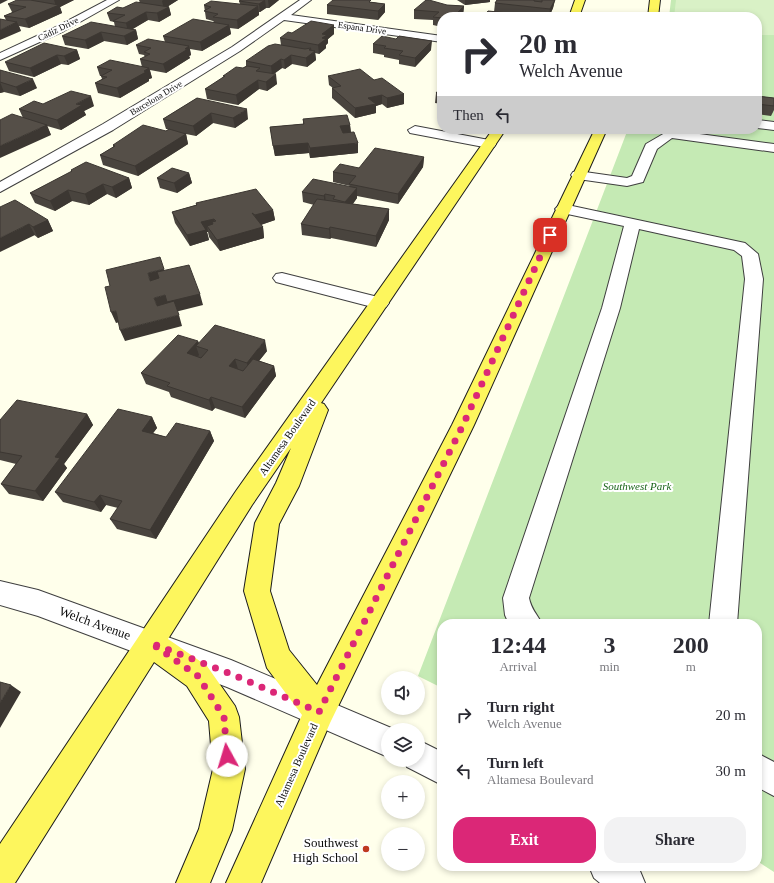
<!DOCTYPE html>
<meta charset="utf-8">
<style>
body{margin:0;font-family:Georgia,serif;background:#f2f2f3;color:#2b2b33;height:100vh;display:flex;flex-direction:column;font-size:15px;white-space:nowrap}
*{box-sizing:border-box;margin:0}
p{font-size:13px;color:#7c7c81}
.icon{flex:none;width:22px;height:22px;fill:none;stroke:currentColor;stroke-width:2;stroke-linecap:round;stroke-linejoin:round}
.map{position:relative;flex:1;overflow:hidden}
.panel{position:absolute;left:437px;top:619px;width:325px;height:252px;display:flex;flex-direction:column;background:#fff;border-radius:16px;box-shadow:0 2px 6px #0003}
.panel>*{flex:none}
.top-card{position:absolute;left:437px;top:12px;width:325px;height:122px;border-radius:16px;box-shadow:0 2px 6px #0003;background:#fff;color:#2b2b33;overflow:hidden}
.tools{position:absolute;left:381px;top:671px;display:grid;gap:8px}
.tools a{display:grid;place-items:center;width:44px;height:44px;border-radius:50%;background:#fff;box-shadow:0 2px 6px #0003;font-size:20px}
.pin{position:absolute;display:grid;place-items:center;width:34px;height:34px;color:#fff;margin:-17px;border-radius:8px;box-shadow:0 2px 6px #0006}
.me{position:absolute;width:44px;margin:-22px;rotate:354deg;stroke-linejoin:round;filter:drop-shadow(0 0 3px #0008)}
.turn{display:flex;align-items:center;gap:14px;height:84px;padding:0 16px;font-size:18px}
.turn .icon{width:52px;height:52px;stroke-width:2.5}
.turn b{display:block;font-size:28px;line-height:34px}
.then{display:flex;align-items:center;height:38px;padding:0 16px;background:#0003;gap:8px;font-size:15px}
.eta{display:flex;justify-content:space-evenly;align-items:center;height:68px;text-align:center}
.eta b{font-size:24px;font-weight:600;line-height:28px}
.action{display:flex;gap:8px;margin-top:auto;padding:8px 16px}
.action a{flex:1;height:46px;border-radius:16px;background:#db2777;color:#fff;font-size:16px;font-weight:600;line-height:46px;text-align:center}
.action a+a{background:#f2f2f3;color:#2b2b33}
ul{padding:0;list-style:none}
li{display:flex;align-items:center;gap:12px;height:56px;padding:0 16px}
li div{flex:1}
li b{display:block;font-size:15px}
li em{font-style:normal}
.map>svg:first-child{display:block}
.green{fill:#c5eab4}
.pitch{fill:#d9f1c6}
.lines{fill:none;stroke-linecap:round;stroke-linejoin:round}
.minor-casing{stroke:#3f3f3f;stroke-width:2}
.major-casing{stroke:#1d1d1d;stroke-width:2}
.minor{fill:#fff;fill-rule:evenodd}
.major{fill:#fdf65d;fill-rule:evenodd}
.wall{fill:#49443e}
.shaded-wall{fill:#3c3732}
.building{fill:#554f48;stroke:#3c3732}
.route{stroke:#db2777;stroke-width:7;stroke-dasharray:0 12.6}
.poi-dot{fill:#bf3920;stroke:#fff;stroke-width:1.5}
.labels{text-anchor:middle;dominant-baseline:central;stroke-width:4;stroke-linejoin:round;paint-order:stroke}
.far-street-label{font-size:9px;fill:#0c0c0c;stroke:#fff}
.street-label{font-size:11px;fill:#0c0c0c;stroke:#fff}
.park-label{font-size:11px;font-style:italic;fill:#1b651b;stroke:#fff}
.near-street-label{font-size:13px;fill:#0c0c0c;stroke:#fff}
.near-poi-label{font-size:13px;fill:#0c0c0c;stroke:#fff;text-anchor:end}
</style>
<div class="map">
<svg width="774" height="883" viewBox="0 0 774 883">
<rect width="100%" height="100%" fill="#ffffeb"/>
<path class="green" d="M671,0H774V872L757,861V624H442V688L418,676L628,129H757V17H669Z"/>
<path class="pitch" d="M676,0H774V35H757V17H674Z"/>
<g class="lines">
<defs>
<path id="minor" d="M107,0H119L64,31L0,60V53L56,27Z
M300,0H311L291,15L442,36V42L284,20L240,51L113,130L0,192V182L103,124L232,47Z
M757,120L774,122V130L757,128Z
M415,126L489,140L494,141L496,144L494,147L489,148L410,133L408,130Z
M670,130L774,144V152L672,138L657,149L643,182L627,186L578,179L573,178L571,175L573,172L578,171L627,178L632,176L646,144Z
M563,204L745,243L758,254L763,279L737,624H709L745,279L742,256L734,250L639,229L620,308L529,598C531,609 537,614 542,624H509L505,615L503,598L602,308L624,226L558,212L555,209L558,206Z
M282,273L386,299L389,303L386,307L380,309L276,282L273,278L276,274Z
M0,581L38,590L231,660L396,730H388V757L227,687L38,616L0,605Z
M418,740L442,752V785L407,767L404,760H418Z
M757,753L774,762V796L757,787Z
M589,866H634L640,871L645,883H600L594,878Z"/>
<path id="major" d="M575,0H585L579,17H569Z
M650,0H660L658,17H648Z
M493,129H506L321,403L324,404L328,410L299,486L279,524L270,591L289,650L317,685L452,425L595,129H607L474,425L330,723L261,883H226L302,715L267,668L244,591L255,523L276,483L291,448L252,505L168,639L207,666L235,706L239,717L245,769L232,830L210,883H176L199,829L213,769L209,721L187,686L154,662L15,883H0V844L236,491Z"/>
</defs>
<use href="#minor" class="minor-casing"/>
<use href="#major" class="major-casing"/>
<use href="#minor" class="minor"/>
<use href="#major" class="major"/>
</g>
<path class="wall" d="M32,0H74L60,7L62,13L29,28L19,26L21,31L6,20L4,16L13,12H12L8,4Z
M139,0H178L168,6L169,7L171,15L159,22L148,20L132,29L136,30L138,39L127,45L104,41L88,49L65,45L62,36L115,27L114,22L110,21L107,13L123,8L140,3Z
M242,0H279L269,8H266L260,12H259V15L238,29L230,28L231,34L202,51L190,49L191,55L189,56L190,58L166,73L150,70L152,78L149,79V81L120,98L98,93L95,83L102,79L101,76H100L97,67H142L140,59L145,57L144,55L139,54L136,45L165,42L163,36L214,22L213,21L206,19L204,5L240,4L239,1Z
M457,0H490V2L465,5Z
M497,0H555L553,8L549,17L494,12L495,3Z
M371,2L385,4V12L378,20L327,14V5Z
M447,5L464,6L463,15L442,17V27L433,25V20L414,19V10Z
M334,25V34L328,39V43L326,45V48L319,54L315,53L316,60L307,67L292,64L285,69L282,68L274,74L277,84L267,91L259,89L238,105L207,99L205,89L224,77L223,76L243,68L246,66V61L281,45L280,38L292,33Z
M373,44L431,50L415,67L399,64V60L384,57V55L373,53Z
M77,50L80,59L68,65L61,64L34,77L9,71L5,62Z
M442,61V71H441Z
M0,70L37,88L20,96L4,92L0,93Z
M328,76L374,80L404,94V104L387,108L382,104L376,106V113L355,118L332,98V88H333L329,85Z
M442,86V104L435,103L436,93Z
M757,96L774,98V110L771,116L757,114Z
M197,98L248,119L235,128L213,123L196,136L186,134L188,144L138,176L103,165L100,155L113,147V145L166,131L169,129H166L163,119Z
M43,104L94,106L84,111L86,115L61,130L47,126L51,135L23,118L19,109Z
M303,119L350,125L351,132L358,153L310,158L309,153L275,156L270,127L303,124Z
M424,157L423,167L398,204L357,196V198L353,204L389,209V220L376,247L331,238L330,239L302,235L301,224L314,205L303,202L302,192L350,187V186L333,182V172Z
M71,170L129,178L132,188L116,198L107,194L89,205L72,201L55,211L35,203L30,193L71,172Z
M189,173L192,183L177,193L160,188L157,178Z
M196,203L273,210L275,220L261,225L263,227L264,238L220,251L209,237L208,232H207L209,240L190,246L175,223L172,212L196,205Z
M0,207L48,220L53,231L38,238Z
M198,341L199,343L267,351L259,361L274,366L276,376L245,418L215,408L212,411L171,397L169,392L146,384L141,373Z
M87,414L93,425L64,464L67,468L43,501L9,494L1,484L16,464L0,460V420Z
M152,417L157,428L153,433L166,437L210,431L214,441L156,539L117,529L110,519L118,508L106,505L101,512L63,502L55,492Z"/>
<path class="shaded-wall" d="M0,0H8L0,4Z
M54,0H74L60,7L62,13L29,28L25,19L56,6Z
M163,0H178L164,9L162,1Z
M265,0L266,8L260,12L259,4Z
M268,0H279L269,8Z
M465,0H490V2L465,5Z
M555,0L553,8L549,17L550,9Z
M385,4V12L378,20V11Z
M258,6L259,15L238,29L237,20Z
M464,6L463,15L461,17H453Z
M169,7L171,15L159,22L157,13Z
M146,12L148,20L128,32L126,23Z
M17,22L21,31L0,40V30Z
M229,25L231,34L202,51L200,42Z
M334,25V34L328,39V43L326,45V48L319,54L318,45L322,34Z
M136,30L138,39L127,45L124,36Z
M101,32L104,41L88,49L85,40Z
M432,41L431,50L415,67V58Z
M189,46L191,55L189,56L190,58L166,73L163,64Z
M311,48L312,54L315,51L316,60L307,67L306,58L309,50Z
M77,50L80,59L68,65L64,56Z
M57,55L61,64L34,77L30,68Z
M291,55L292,64L285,69L284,60Z
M281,59L282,68L272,75L271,66Z
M149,68L152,78L149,79V81L120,98L117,88Z
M276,74L277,84L267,91L266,82Z
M33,79L37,88L20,96L16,87Z
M258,80L259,89L238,105L236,95Z
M0,82L4,92L0,93Z
M404,94V104L387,108V98Z
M382,95V104L376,106V113L355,118V108L368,98Z
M91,96L94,106L84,111L86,115L61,130L57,120L76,104Z
M247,109L248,119L235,128L233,118Z
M211,113L213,123L196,136L193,126Z
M47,125L51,135L0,158V146Z
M350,125L351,135L341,136L340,126Z
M186,134L188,144L138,176L135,166Z
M308,143L309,153L275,156L273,146Z
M358,143V153L310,158V148Z
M424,157L423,167L398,204V194Z
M189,173L192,183L177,193L174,183Z
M129,178L132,188L116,198L112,187Z
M103,184L107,194L89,205L85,194Z
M357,188V198L346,212L345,202Z
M68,190L72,201L55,211L50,201Z
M325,194L326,205L324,207V196Z
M389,209V220L376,247V236Z
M273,210L275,220L257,226L255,215Z
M214,219L217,229L212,222L214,230L207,226L208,232H207L209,240L190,246L187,235L201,222Z
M48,220L53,231L38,238L33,227Z
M29,224L35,235L0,252V238Z
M263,227L264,238L220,251L217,240Z
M330,227L331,238L330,239L329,229Z
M164,269L167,280L150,281L148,273Z
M200,294L203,305L171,313L161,317L154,298L165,295Z
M116,311L120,322L116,323L111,312Z
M179,315L182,326L125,341L120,330Z
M265,340L267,351L249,373L247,363Z
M198,341L200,348L196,346L199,355L191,364L187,353Z
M235,359L238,369L229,366Z
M274,366L276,376L245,418L242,407Z
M211,397L215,408L212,411L209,400Z
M87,414L93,425L64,464L67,468L43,501L35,491L55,457Z
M152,417L157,428L147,441L142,431Z
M210,431L214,441L156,539L150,530Z
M100,495L106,505L101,512L94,502Z
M11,685L21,692L0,728V703Z"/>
<path class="building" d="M17,0H30L59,5L25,19L4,16L26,7L8,4Z
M242,0H265L259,4L239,1Z
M333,0H371L369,2L385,4L378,11L327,5Z
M426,0H429L447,5L464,6L453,17H442V18L433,17L439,12L414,10Z
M497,0H534V1L542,2V0H555L550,9L495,3Z
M211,1L258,6L237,20L213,17L218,14L204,11L211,7L204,5Z
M136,2L169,7L157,13L146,12L126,23L113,21L125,15L107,13L117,7L123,8Z
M488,11L528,15L527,17H529H483Z
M0,19L17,22L0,30Z
M193,19L229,25L200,42L163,36Z
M311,21L334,25L322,34L327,35L322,38L326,39L318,45L280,38L288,32L292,33Z
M91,22L136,30L124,36L101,32L85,40L62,36Z
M382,36L396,39L399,36L432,41L415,58L399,55L403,51L384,48L386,46L373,44Z
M148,39L189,46L185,49H188L163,64L140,59L150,54L144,52L151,48L136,45Z
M44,43L77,50L64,56L57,55L30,68L5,62Z
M275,44L305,49L311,48L309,50L315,51L306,58L291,55L284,60L281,59L271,66L246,61L268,46Z
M110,60L149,68L144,71L146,72L117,88L95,83L107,77L101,76L112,70L97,67Z
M247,66L260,68L256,71L276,74L266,82L258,80L236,95L205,89L225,76H223L236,67L243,68Z
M360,69L374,80L382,78L404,94L387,98L382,95L368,98L376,104L355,108L332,88L341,86L328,76Z
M0,70L33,79L16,87L0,82Z
M442,86V94L436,93Z
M71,91L91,96L76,104L82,105L57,120L19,109L34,101L43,104Z
M757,96L774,98V106L757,104Z
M197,98L247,109L233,118L211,113L193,126L163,119Z
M12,114L47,125L0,146V120Z
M347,115L350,125L340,126L343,133L354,132L358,143L310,148L308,143L273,146L270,127L304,124L303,119Z
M143,125L166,131L169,129L186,134L135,166L100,155L115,146L113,145Z
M375,148L424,157L398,194L349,184L356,176L333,172L340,164L359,168Z
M86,162L129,178L112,187L103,184L85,194L68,190L50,201L30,193L72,171L71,170Z
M172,168L189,173L174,183L157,178Z
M313,179L357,188L345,202L333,199L335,196L325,194L324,196L302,192Z
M256,189L273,210L255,215L252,213L263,227L217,240L207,226L213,224L212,222L216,221L214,219L201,222L206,230L187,235L172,212L197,205L196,203Z
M317,199L389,209L376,236L330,227L329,229L301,224Z
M15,200L48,220L33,227L29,224L0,238V207Z
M160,257L164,269L148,273L150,281L159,278L157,272L189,265L200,294L167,302L165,295L154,298L157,306L174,301L179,315L120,330L116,311L111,312L105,287L110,286L106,270Z
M215,325L265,340L247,363L235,359L229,366L243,371L253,359L274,366L242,407L211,397L209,400L167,386L170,383L141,373L178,335L198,341L187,353L201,358L208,350L196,346Z
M17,400L87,414L55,457L60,458L35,491L1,484L22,456L0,452V420Z
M118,409L152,417L142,431L166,437L176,423L210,431L150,530L110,519L122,501L100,495L94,502L55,492Z
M0,682L11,685L0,703Z"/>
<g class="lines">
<path class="route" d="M227,756L224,717L198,676L151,643L231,674L319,712L463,425L550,235"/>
</g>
<circle class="poi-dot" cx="366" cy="849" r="4"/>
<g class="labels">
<g class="far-street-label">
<text transform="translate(362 28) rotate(8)">Espana Drive</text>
<text transform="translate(58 29) rotate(-26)">Cadiz Drive</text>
<text transform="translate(156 98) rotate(-31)">Barcelona Drive</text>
</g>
<g class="street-label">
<text transform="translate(287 437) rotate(-55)">Altamesa Boulevard</text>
<text transform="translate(296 765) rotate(-66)">Altamesa Boulevard</text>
</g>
<g class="park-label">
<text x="637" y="486">Southwest Park</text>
</g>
<g class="near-street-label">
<text transform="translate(95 623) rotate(20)">Welch Avenue</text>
</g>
<g class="near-poi-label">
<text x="358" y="842">Southwest<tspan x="358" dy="15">High School</tspan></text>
</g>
</g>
</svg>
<div class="tools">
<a><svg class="icon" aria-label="sound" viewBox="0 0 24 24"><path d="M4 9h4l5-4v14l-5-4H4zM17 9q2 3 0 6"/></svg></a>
<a><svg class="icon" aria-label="layers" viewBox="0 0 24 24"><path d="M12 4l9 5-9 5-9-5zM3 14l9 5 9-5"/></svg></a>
<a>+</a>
<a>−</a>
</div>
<div class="pin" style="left:550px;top:235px;background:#d93025"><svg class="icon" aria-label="arrive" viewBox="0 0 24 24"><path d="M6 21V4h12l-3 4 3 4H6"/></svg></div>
<svg class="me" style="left:227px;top:756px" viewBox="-20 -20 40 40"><circle r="19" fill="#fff"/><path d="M0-13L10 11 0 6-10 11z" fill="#db2777"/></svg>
<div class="top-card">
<div class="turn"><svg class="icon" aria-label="right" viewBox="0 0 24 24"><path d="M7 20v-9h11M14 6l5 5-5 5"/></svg><div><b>20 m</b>Welch Avenue</div></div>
<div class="then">Then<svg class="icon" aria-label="left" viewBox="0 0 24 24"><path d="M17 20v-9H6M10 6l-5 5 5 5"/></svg></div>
</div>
<section class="panel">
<div class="eta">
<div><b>12:44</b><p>Arrival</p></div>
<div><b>3</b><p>min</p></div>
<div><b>200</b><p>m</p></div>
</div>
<ul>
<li><svg class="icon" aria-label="right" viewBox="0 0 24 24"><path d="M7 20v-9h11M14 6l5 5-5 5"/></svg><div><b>Turn right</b><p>Welch Avenue</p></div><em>20 m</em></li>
<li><svg class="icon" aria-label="left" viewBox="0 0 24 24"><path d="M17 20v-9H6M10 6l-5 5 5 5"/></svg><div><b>Turn left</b><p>Altamesa Boulevard</p></div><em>30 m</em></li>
</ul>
<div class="action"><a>Exit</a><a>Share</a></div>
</section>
</div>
